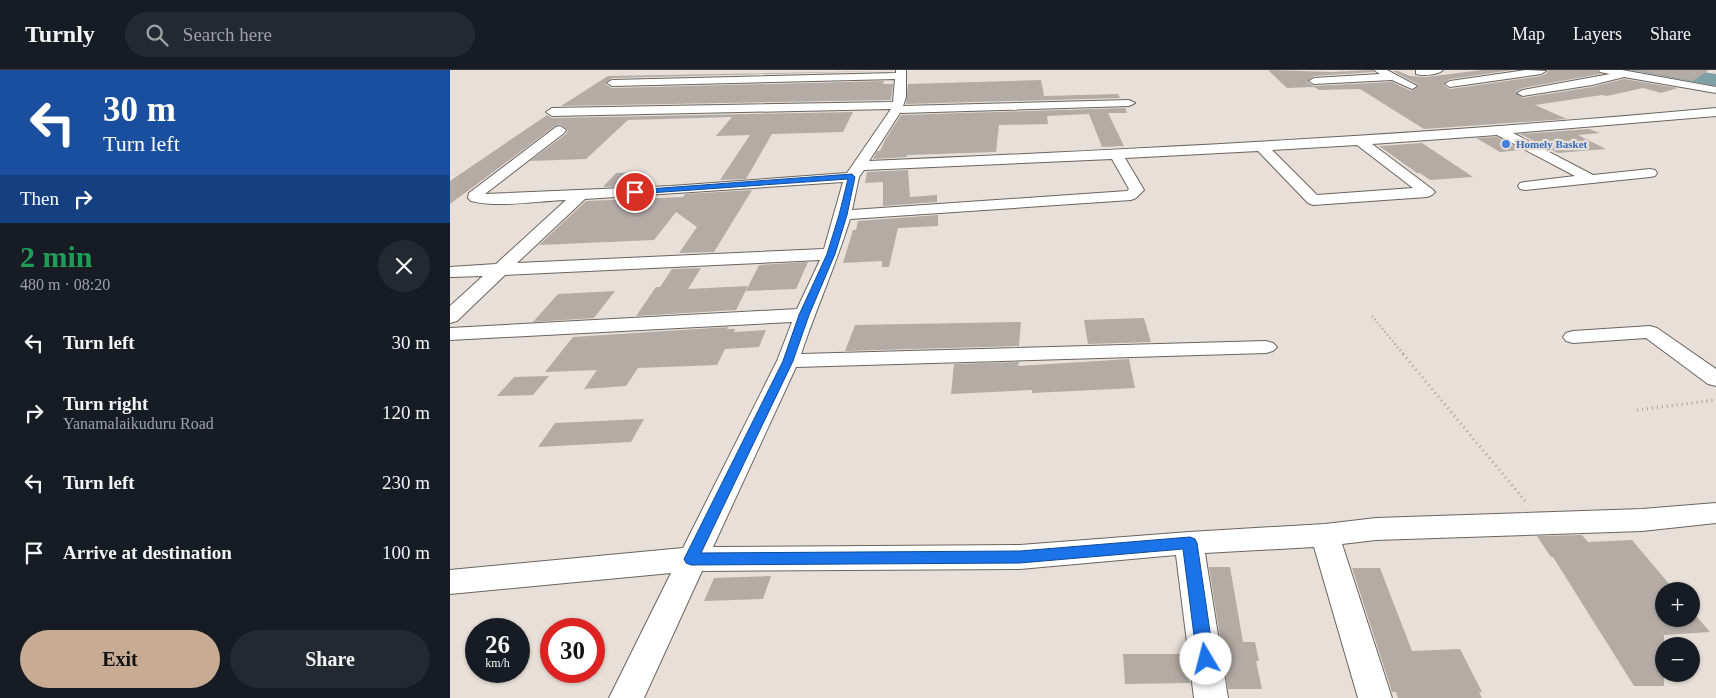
<!DOCTYPE html>
<meta charset="utf-8">
<style>
body{margin:0;font-family:"Times New Roman",serif;background:#242831;color:#f1f3f6;height:100vh;display:flex;flex-direction:column;font-size:19px;white-space:nowrap}
*{box-sizing:border-box;margin:0}
p{font-size:16px;color:#9ea1a6}
.icon{flex:none;width:28px;height:28px;fill:none;stroke:currentColor;stroke-width:2;stroke-linecap:round;stroke-linejoin:round}
.map{position:relative;flex:1;overflow:hidden}
.sheet{display:flex;flex-direction:column;background:#171b24;width:450px}
.sheet>*{flex:none}
.hud{background:#1a4fa0;color:#fff;overflow:hidden}
.buttons{position:absolute;left:1205px;top:512px;display:grid;gap:10px}
.buttons a{display:grid;place-items:center;width:45px;height:45px;border-radius:50%;background:#171b24;box-shadow:0 1px 4px #0004;font-size:25px}
.speed{position:absolute;left:15px;top:548px;display:flex;gap:10px;font-size:25px;font-weight:700;text-align:center}
.speed>*{display:grid;place-content:center;width:65px;height:65px;border-radius:50%;background:#171b24;box-shadow:0 1px 4px #0004;line-height:1}
.speed small{font-size:12px;font-weight:400}
.speed .limit{border:8px solid #d22;background:#fff;color:#111}
.pin{position:absolute;display:grid;place-items:center;width:42px;height:42px;color:#fff;margin:-21px;border:2px solid #fff;border-radius:50%;box-shadow:0 1px 5px #0007}
.me{position:absolute;width:55px;margin:-28px;rotate:352deg;stroke-linejoin:round;filter:drop-shadow(0 0 4px #0008)}
.turn{display:flex;align-items:center;gap:18px;height:105px;padding:0 20px;font-size:22px}
.turn .icon{width:65px;height:65px;stroke-width:2.5}
.turn b{display:block;font-size:35px;line-height:42px}
.then{display:flex;align-items:center;height:48px;padding:0 20px;background:#0003;gap:10px;font-size:19px}
.round{display:grid;place-items:center;flex:none;width:52px;height:52px;border-radius:26px;background:#242831}
.summary{display:flex;align-items:center;justify-content:space-between;height:85px;padding:0 20px}
h1{font-size:30px;font-weight:600;line-height:38px;color:#1e9e55}
.button{display:flex;gap:10px;margin-top:auto;padding:10px 20px}
.button a{flex:1;height:58px;border-radius:30px;background:#c7ac93;color:#111;font-size:20px;font-weight:600;line-height:58px;text-align:center}
.button a+a{background:#242831;color:#f1f3f6}
ul{padding:0;list-style:none}
li{display:flex;align-items:center;gap:15px;height:70px;padding:0 20px}
li div{flex:1}
li b{display:block;font-size:19px}
li em{font-style:normal}
header{display:flex;align-items:center;gap:30px;box-sizing:border-box;height:70px;padding:0 25px;background:#171b24;border-bottom:1px solid #363941}
header strong{font-size:24px}
nav{display:flex;gap:28px;margin-inline-start:auto;font-size:18px}
.search{width:350px;height:45px;background:#242831;display:flex;align-items:center;gap:12px;box-sizing:border-box;padding:0 18px;border-radius:28px;color:#9ea1a6;font-size:19px}
main{display:flex;flex:1;min-height:0}
.map>svg:first-child{display:block}
.water{fill:#7da0a7}
.building{fill:#b3aba4}
.lines{fill:none;stroke-linecap:round;stroke-linejoin:round}
.minor-casing{stroke:#6b645d;stroke-width:2}
.path-far1{stroke:#a49e98;stroke-width:2.5;stroke-dasharray:1 3;stroke-linecap:butt}
.path{stroke:#a49e98;stroke-width:3;stroke-dasharray:1 4;stroke-linecap:butt}
.minor{fill:#fff;fill-rule:evenodd}
.route{fill:#1a73e8;stroke:#114b97}
.shop-dot{fill:#3f7fe0;stroke:#e8e0d8;stroke-width:2}
.labels{text-anchor:middle;dominant-baseline:central;stroke-width:4.5;stroke-linejoin:round;paint-order:stroke}
.far-shop-label{font-size:11px;font-weight:bold;fill:#366cbe;stroke:#e8e0d8;text-anchor:start}
</style>
<header>
<strong>Turnly</strong>
<div class="search"><svg class="icon" aria-label="search" viewBox="0 0 24 24"><circle cx="10" cy="10" r="6"/><path d="M15 15l6 6"/></svg>Search here</div>
<nav><a>Map</a><a>Layers</a><a>Share</a></nav>
</header>
<main>
<section class="sheet">
<div class="hud">
<div class="turn"><svg class="icon" aria-label="left" viewBox="0 0 24 24"><path d="M17 20v-9H6M10 6l-5 5 5 5"/></svg><div><b>30 m</b>Turn left</div></div>
<div class="then">Then<svg class="icon" aria-label="right" viewBox="0 0 24 24"><path d="M7 20v-9h11M14 6l5 5-5 5"/></svg></div>
</div>
<div class="summary"><div><h1>2 min</h1><p>480 m · 08:20</p></div><a class="round"><svg class="icon" aria-label="close" viewBox="0 0 24 24"><path d="M6 6l12 12M18 6L6 18"/></svg></a></div>
<ul>
<li><svg class="icon" aria-label="left" viewBox="0 0 24 24"><path d="M17 20v-9H6M10 6l-5 5 5 5"/></svg><div><b>Turn left</b></div><em>30 m</em></li>
<li><svg class="icon" aria-label="right" viewBox="0 0 24 24"><path d="M7 20v-9h11M14 6l5 5-5 5"/></svg><div><b>Turn right</b><p>Yanamalaikuduru Road</p></div><em>120 m</em></li>
<li><svg class="icon" aria-label="left" viewBox="0 0 24 24"><path d="M17 20v-9H6M10 6l-5 5 5 5"/></svg><div><b>Turn left</b></div><em>230 m</em></li>
<li><svg class="icon" aria-label="arrive" viewBox="0 0 24 24"><path d="M6 21V4h12l-3 4 3 4H6"/></svg><div><b>Arrive at destination</b></div><em>100 m</em></li>
</ul>
<div class="button"><a>Exit</a><a>Share</a></div>
</section>
<div class="map">
<svg width="1266" height="628" viewBox="0 0 1266 628">
<rect width="100%" height="100%" fill="#e8e0d8"/>
<path class="water" d="M1180,0H1240L1266,4V16Z"/>
<path class="building" d="M818,0L882,2L922,0L924,2L864,6L857,12L864,16L942,12L961,21L969,15L943,1H948L960,6L977,7L1032,0H1063L1000,9L993,15L1000,19L1091,6L1097,3L1098,0H1147L1150,4L1073,18L1065,22L1073,28L1142,17L1174,9L1228,18L1211,23L1193,18L1157,26L1152,25L1085,35L1117,49L974,59L910,19L869,20L864,17L837,18Z
M1183,0H1259L1243,11Z
M434,1L162,8L155,14L162,18L434,11L433,14H443L441,30L111,36L158,6Z
M591,10L594,26L668,24L670,28L456,34L458,14Z
M675,38L677,43H658L674,76L652,77L639,44L597,46L598,54L549,55L546,82L457,85V87L423,89L427,81H430L435,70L451,45Z
M403,42L393,62L322,64L296,109L270,110L300,65L266,66L282,47L178,50L136,89L80,91L116,64L118,60L110,54L105,56L0,134V111L97,45L102,48Z
M1139,59L1150,63L1128,65L1156,79L1108,83L1070,64Z
M1047,67L1072,80L1050,82L1026,68Z
M972,73L1023,107L980,110L970,103H967L929,76Z
M458,100L460,127L487,125V132L433,136V112L415,113L417,102Z
M195,102L183,116L153,117L166,103Z
M302,120L264,182L229,183L247,157L226,142L204,170L89,175L136,131L233,127L235,124Z
M488,145V156L448,158L439,197H432V191L393,193L403,160H406L408,151Z
M358,192L346,219L296,221L309,195Z
M251,198L238,219L298,216L286,240L186,246L206,217H210L222,199Z
M165,221L144,248L83,252L108,224Z
M694,248L701,272L638,274L634,250Z
M571,252L569,276L395,281L405,255Z
M278,257L277,259H285L284,262L316,260L309,277L275,279L267,295L188,298L176,316L134,319L147,300L95,302L123,267Z
M679,289L685,318L582,323V320L501,324L504,294L569,292L568,296Z
M99,306L83,325L47,326L64,307Z
M194,349L181,372L88,377L105,353Z
M1132,465L1138,472L1182,470L1225,521H1214V549H1241V540L1260,562L1214,565V616H1184L1103,487H1101L1087,466Z
M759,497H780L793,572H805L809,591H806L812,619H778Z
M902,498H930L962,581L1010,579L1032,622H1029L1032,628H948L946,622H942Z
M321,506L313,529L254,531L264,508Z
M673,584H737L740,613L675,614Z"/>
<g class="lines">
<defs>
<path id="minor" d="M446,0H456V27L453,36L679,30L685,33L679,36L450,43L419,91C702,79 984,64 1266,38V46L1063,63L1143,105L1200,99L1205,100L1207,103L1205,106L1200,107L1075,120L1070,119L1068,116L1070,113L1075,112L1125,106L1047,65L922,74L982,119L985,122L982,125L977,127L863,135L858,133L808,81L675,88L694,120L686,128L681,130L400,149C386,195 366,239 351,284L816,271L823,273L827,277L823,281L816,283L346,297L263,477L570,475L739,462L875,454L926,448L1192,439L1266,433V453L1192,461L926,470L892,474L942,628H908L864,477L755,483L778,628H744L726,485L570,499L252,501L194,628H159L221,503L0,524V500L233,478L327,291L342,252L0,270V258L347,239L370,190L55,205L7,251L0,253V236L33,206L0,207V197L46,194L116,130C87,131 48,138 21,131L18,128L19,123L106,57L110,56L116,60L114,63L35,124L221,116L397,103L441,39L102,46L96,42L102,38L443,32L445,9L162,16L157,13L162,10L446,3ZM907,75L963,118L867,125L822,80ZM662,89L679,119L677,121L402,140L409,107L414,100ZM393,112L374,179L67,193L135,129Z
M924,0H937L967,16L962,19L942,10L864,14L859,11L864,8L930,4Z
M966,0H993C988,5 974,6 966,4Z
M1076,0L1096,1L1091,4L1000,17L995,14L1000,11Z
M1149,0H1172L1266,17V23L1174,7L1142,15L1073,26L1067,23L1073,20L1160,4L1150,2Z
M1200,256L1207,258L1266,299V316L1258,314L1196,268L1123,273L1116,271L1113,267L1116,263L1123,261Z"/>
</defs>
<use href="#minor" class="minor-casing"/>
<path class="path-far1" d="M922,246L954,285"/>
<path class="path" d="M953,284L1076,432
M1187,340L1266,330"/>
<use href="#minor" class="minor"/>
</g>
<path class="route" d="M402,104L405,107L397,145L385,184L359,245L343,291L251,483L570,481L740,467L745,469L747,473L764,589L761,595L756,597L750,595L747,589L733,479L570,493L241,495L236,493L234,489L333,291L349,245L377,184L389,145L398,109L185,124L181,122L185,120Z"/>
<circle class="shop-dot" cx="1056" cy="74" r="5"/>
<g class="labels">
<g class="far-shop-label">
<text x="1066" y="74">Homely Basket</text>
</g>
</g>
</svg>
<div class="buttons">
<a>+</a>
<a>−</a>
</div>
<div class="speed"><div>26<small>km/h</small></div><div class="limit">30</div></div>
<div class="pin" style="left:185px;top:122px;background:#d93025"><svg class="icon" aria-label="arrive" viewBox="0 0 24 24"><path d="M6 21V4h12l-3 4 3 4H6"/></svg></div>
<svg class="me" style="left:756px;top:589px" viewBox="-20 -20 40 40"><circle r="19" fill="#fff"/><path d="M0-13L10 11 0 6-10 11z" fill="#1a73e8"/></svg>
</div>
</main>
